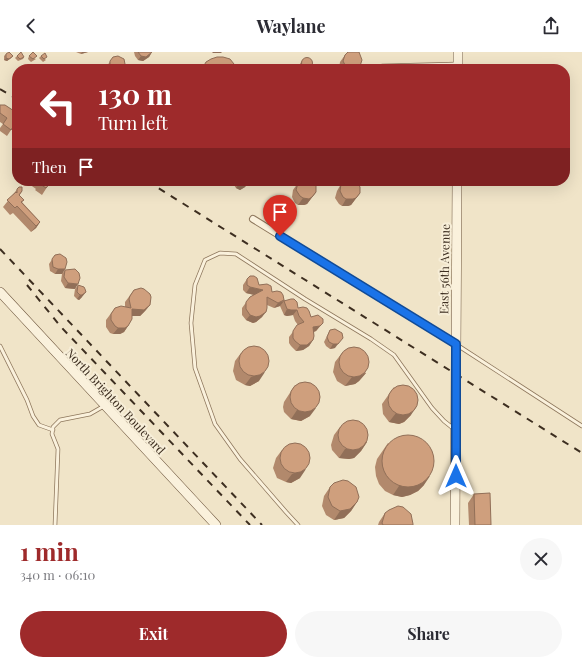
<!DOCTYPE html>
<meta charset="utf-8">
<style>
body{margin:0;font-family:"Playfair Display",serif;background:#f7f7f7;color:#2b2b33;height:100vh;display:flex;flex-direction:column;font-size:15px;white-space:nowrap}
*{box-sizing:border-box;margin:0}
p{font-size:13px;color:#7c7c81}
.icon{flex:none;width:22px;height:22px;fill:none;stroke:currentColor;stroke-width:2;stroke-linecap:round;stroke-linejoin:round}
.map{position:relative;height:473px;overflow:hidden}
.sheet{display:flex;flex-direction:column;background:#fff;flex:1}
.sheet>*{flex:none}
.hud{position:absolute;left:12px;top:12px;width:558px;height:122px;border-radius:16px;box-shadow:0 4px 16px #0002;background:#9e2a2b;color:#fff;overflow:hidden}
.pin{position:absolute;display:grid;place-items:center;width:34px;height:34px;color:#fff;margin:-41px -17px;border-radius:50% 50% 50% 0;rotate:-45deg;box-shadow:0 0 4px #0007}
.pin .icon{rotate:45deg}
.me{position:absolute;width:44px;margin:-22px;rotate:0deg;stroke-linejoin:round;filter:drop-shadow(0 0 3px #0008)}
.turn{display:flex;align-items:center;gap:14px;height:84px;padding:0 20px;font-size:18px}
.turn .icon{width:52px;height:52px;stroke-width:2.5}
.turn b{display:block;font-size:28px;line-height:34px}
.then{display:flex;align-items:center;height:38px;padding:0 20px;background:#0003;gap:8px;font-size:15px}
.round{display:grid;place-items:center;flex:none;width:42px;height:42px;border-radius:21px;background:#f7f7f7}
.summary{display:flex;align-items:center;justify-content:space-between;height:68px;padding:0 20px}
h1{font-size:24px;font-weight:700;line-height:30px;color:#9e2a2b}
.primary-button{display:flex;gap:8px;margin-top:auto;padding:8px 20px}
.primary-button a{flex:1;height:46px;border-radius:24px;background:#9e2a2b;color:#fff;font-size:16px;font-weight:700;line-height:46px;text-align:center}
.primary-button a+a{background:#f7f7f7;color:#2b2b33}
header{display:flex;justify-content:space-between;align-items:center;height:52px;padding:0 20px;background:#fff;font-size:18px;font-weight:700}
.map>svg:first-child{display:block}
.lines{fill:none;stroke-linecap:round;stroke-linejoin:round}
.lane-casing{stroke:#8d765c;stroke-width:4.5}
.street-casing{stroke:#8d765c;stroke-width:8}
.secondary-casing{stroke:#6f573f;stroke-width:10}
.lane{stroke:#faf1dc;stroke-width:3}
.street{stroke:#faf1dc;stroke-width:6}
.secondary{stroke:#faf1dc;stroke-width:9}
.rail{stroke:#3d2e20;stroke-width:2;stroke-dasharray:7 7;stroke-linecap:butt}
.wall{fill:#b2896c}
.shaded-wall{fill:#916f58}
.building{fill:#cf9f7d;stroke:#916f58}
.route-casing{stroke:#114b97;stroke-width:10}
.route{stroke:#1a73e8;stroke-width:7}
.labels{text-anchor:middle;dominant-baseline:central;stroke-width:4;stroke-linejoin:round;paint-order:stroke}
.street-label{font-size:12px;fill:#3d2e20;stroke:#f7eed8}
</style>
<header><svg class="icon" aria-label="back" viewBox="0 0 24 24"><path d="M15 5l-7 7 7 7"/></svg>Waylane<svg class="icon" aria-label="share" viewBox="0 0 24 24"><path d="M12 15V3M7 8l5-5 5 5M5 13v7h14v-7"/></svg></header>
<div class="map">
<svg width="582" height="473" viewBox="0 0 582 473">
<rect width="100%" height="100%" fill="#f0e4c8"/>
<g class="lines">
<defs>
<path id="lane" d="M382,17V14L457,12
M457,293L582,374
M0,294L27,348L33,364L39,373L53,378
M55,473L58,397L52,382L53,375L60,368L90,362L104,354
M298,473L286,460L240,407L215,372L195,316L191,271L195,233L205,208L220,201L236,202L305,247L371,287L394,303L432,356L444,369L454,377"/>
<path id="street" d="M253,167L456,292"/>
<path id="secondary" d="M458,17V0
M0,240L216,473
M455,473L457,129"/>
</defs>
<use href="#lane" class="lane-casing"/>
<use href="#street" class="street-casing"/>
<use href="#secondary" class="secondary-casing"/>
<use href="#lane" class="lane"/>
<use href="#street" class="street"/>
<use href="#secondary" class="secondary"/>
<path class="rail" d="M0,37L17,47
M147,129L582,401
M0,197L262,473
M27,233L61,275L250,473"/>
</g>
<path class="wall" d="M76,0H88L81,2Z
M134,0H152L149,5L143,9L138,8L135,4Z
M6,2L13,4L11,6L7,9L4,8V4Z
M345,3L360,14L358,17H339V16L340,10Z
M17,4L24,5L23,7L18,9L15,6Z
M29,4L36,7L31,10L28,7Z
M41,4L46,8L43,10L39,6Z
M113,5L122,17H107V14Z
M303,7L310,17H299L298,15Z
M0,53L17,69L7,84L0,79V76L3,72L0,70Z
M25,129H55L52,133L49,132L42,143L35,138L36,137Z
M235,129H249L245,135L240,138L236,136L234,133Z
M298,131L316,140L307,152L304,153H298L295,151L292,145L293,138Z
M341,132L360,141L351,153L348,154H342L339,152L335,146L337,139Z
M19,135L22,139L19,144L24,148L22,150L40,170L36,176L31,180L13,161L10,163L3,155Z
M55,203L65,217L62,222H55L50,219L49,212Z
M65,218L75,237L65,236L61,229L62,222Z
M247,227L272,240L311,265L323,271L316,279L314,280L313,288L309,294L303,298L296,299L291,294L289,291V285L298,273L295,269L293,263L287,264L284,263L280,254L274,256L267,253L262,265L256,270L253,271L246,268L242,263V256L250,245L254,243L246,241L243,238V233Z
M78,233L82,245L79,248L77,247L74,244L75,237Z
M134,238L150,253L145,259L140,264H132L128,274L124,280L120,282H113L110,281L106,275V268L115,256L125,255V250Z
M330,278L335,296L330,297L326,294L324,290Z
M241,301L259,329L250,334L245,333L236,328L233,319L235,309Z
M342,301L366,321L359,329L355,332L345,334L337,329L333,320L335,310Z
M295,333L310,364L301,369L291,367L284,360L283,355L284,350Z
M394,335L411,363L404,370L399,372L389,370L383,362L382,352Z
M340,375L367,390L361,399L354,406L349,407L339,406L332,398L331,393L334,383Z
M388,391L424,433L418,439L410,443L402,445L393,443L385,439L379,432L376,424L375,415L377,407Z
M282,398L300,426L291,431L286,430L277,426L273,416L276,406Z
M330,435L357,450L351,459L344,466L334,468L326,463L322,454L324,444Z
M474,442L491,473H469L468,451Z
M385,461L413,473H378L379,470Z"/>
<path class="shaded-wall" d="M82,0H88L81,2Z
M152,0L149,5L143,9L138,8L141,4Z
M213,0H222L221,1H212Z
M13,4L11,6L7,9L4,8L6,6Z
M360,14L358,17H353Z
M346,15L351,17H345Z
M248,131L245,135L240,138L236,136L239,132Z
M316,140L307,152L304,153H298L303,146Z
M360,141L351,153L348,154H342L346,147Z
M40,170L36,176L31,180L36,174Z
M58,217H65L62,222H55Z
M68,231L78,232L75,237L65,236Z
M250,235L263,238L259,244L246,241Z
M86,240L82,245L79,248L77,247L80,243Z
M284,249L280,254L274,256L278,251Z
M150,253L145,259L140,264H128L132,257Z
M287,257L297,258L293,263L287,264L284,263Z
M266,260L262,265L256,270L253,271L246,268L250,263Z
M128,274L124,280L120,282H113L118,276Z
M320,274L316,279L309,281L313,275Z
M313,288L309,294L303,298L296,299L300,293Z
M333,292H338L335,296L330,297Z
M265,320L259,329L250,334L245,333L251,325Z
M366,321L359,329L355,332L345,334L352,325Z
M417,354L411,363L404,370L399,372L389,370L396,361Z
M316,356L310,364L301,369L291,367L297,358Z
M367,390L361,399L354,406L349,407L339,406L345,397Z
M306,417L300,426L291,431L286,430L292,422Z
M430,424L424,433L418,439L410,443L402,445L393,443L399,434Z
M357,450L351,459L344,466L334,468L340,459Z"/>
<path class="building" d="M9,0L13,4L9,7L6,6V2Z
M21,0L24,5L20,7L17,4Z
M33,0L37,4L33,7L29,4Z
M138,0H152L146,5L141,4Z
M348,0H359L362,8L360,14L353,17H351L346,15L343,9L345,3Z
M45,1L47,5L44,7L41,4Z
M118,4L124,7L125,12L122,17H113L110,14V9L113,5Z
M217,5H223L230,7L234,12L237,17H202L206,10L211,7Z
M301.5 11a5.5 5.5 0 1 1 11 0a5.5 5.5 0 1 1-11 0Z
M0,53H5L17,61V69L11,78L3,72L7,66L0,61Z
M39,129H52L46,136L40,132L41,130Z
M238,129H249L248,131L243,133L239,132Z
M301,129H313L315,131L316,134V140L312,145L309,147L303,146L300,144L296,138L298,131Z
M345,129H356L360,135V141L356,146L353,147H346L343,145L340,139L341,132Z
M19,135H22V139L19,143L24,148L21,150L40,170L36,174L17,154L15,156L7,148L16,140L17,141V137Z
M60,202L66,206L67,210L65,217H58L53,215L52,207L55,203Z
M75,217L79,221L80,226L78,232L68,231L64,225L65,218Z
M250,224H254L257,226L259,233L267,232L271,234L272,240L277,239L281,240L283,243L284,248L278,251L267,245V256L266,260L260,264L256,265L250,263L246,257V250L250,245L263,238L250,235L247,233V227Z
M78,233L84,235L85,237L86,240L82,243H80L77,240Z
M141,236L144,237L150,242L151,245L150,253L144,258L132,257V267L128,274L125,276H118L115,274L111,268V262L115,256L121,254L131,256L129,247L130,244L134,238Z
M291,247H294L297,250L298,256L303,255L307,256L309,259L311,265L318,263L323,267V271L320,274L313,275L314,284L313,288L307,293H300L295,289L293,286V279L297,273L304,270L299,264L297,258H291L287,257L284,249Z
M335,277L342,281L343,286L338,292H333L329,290L327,285L330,278Z
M239 309a15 15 0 1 1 30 0a15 15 0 1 1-30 0Z
M339 310a15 15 0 1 1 30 0a15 15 0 1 1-30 0Z
M290 345a15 15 0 1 1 30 0a15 15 0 1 1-30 0Z
M388 348a15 15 0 1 1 30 0a15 15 0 1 1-30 0Z
M338 383a15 15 0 1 1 30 0a15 15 0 1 1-30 0Z
M382 409a26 26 0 1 1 52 0a26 26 0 1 1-52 0Z
M280 406a15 15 0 1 1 30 0a15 15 0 1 1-30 0Z
M343,428L348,429L356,435L359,445L357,450L350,457L340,459L332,454L328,445L330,435L334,431Z
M490,441L491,473H475L474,442Z
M398,454L403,455L411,462L413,472V473H383L382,471L385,461L389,458Z"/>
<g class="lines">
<defs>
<path id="route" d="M280,184L456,292V424"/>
</defs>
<use href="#route" class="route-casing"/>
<use href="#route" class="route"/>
</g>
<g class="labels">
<g class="street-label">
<text transform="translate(444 217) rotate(-89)">East 56th Avenue</text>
<text transform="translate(116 349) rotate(47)">North Brighton Boulevard</text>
</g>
</g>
</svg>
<div class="pin" style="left:280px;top:184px;background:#d93025"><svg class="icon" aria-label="arrive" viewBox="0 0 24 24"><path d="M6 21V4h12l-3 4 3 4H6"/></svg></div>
<svg class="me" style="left:456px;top:424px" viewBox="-20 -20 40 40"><path d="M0-17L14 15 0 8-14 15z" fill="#1a73e8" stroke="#fff" stroke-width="4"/></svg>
<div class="hud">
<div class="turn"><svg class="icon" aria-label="left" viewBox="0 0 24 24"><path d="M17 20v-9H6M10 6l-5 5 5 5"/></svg><div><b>130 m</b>Turn left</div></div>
<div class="then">Then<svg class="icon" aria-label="arrive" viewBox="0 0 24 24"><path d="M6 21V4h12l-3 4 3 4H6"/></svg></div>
</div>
</div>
<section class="sheet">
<div class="summary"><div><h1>1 min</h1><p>340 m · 06:10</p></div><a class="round"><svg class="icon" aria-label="close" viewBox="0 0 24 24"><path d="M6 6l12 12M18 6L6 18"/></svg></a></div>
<div class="primary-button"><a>Exit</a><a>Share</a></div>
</section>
